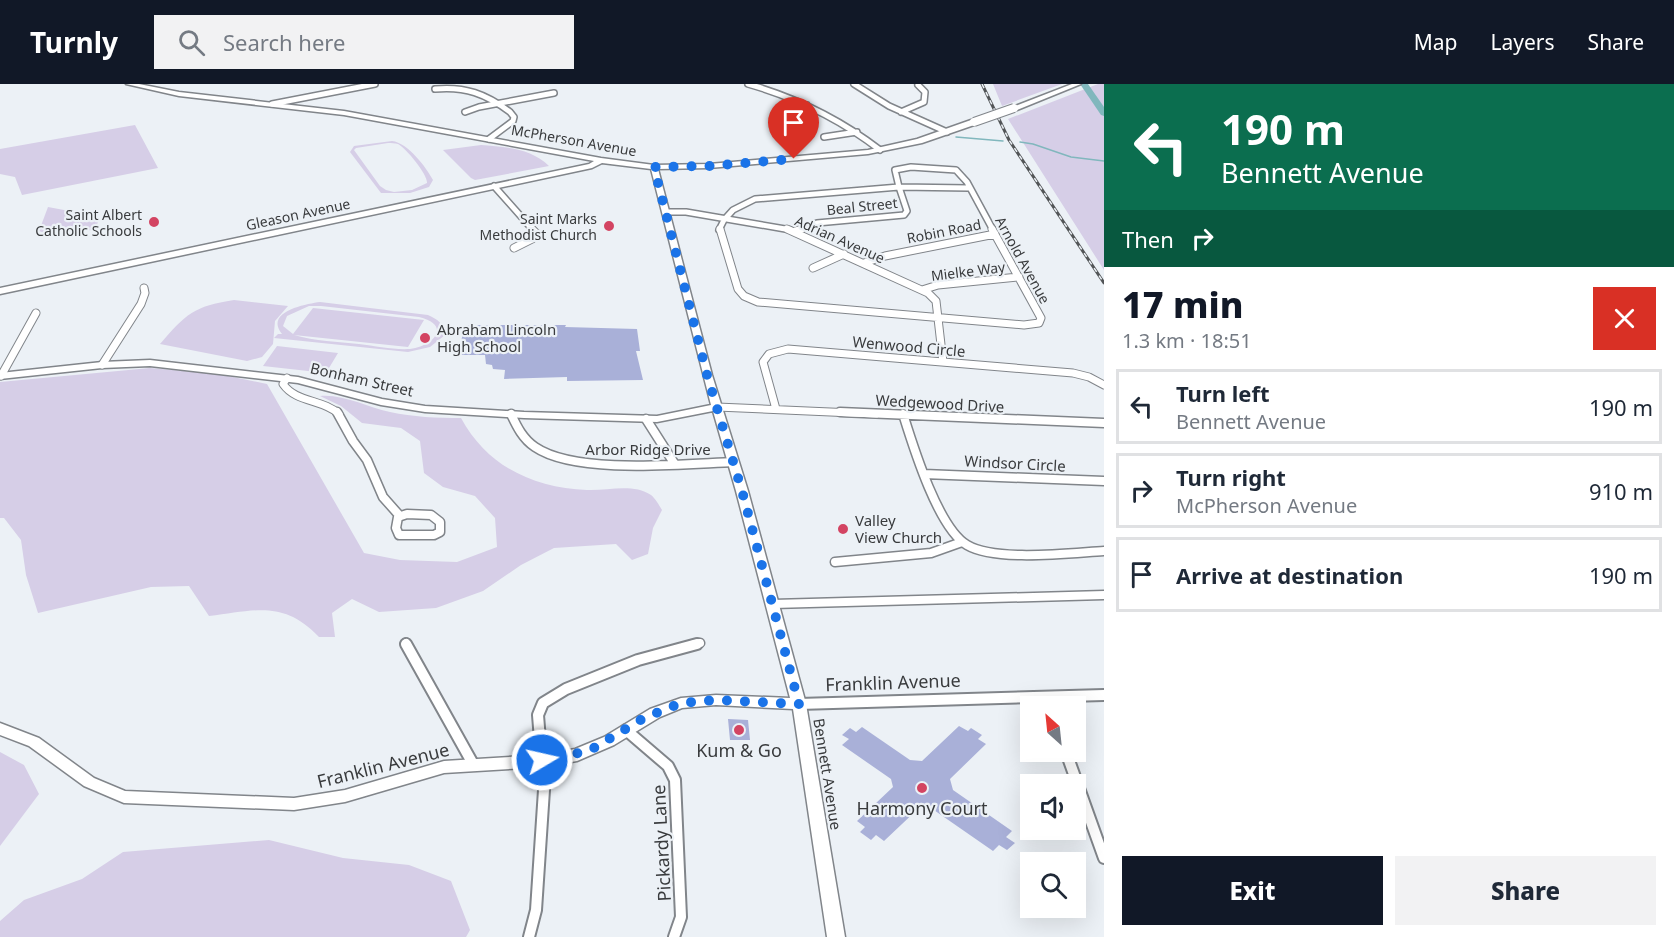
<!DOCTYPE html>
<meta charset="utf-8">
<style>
body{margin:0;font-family:"Noto Sans",sans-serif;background:#f2f2f3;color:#1f2937;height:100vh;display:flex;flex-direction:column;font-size:22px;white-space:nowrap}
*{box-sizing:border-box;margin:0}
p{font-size:20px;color:#747a83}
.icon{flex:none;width:33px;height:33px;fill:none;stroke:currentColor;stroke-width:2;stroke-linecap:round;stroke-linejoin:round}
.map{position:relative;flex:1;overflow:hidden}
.sheet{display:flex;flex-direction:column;background:#fff;width:570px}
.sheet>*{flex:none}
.hud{background:#0b6e4f;color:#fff;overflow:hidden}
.needle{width:39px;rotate:333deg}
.tools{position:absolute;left:1020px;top:612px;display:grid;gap:12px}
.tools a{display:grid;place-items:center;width:66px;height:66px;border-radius:0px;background:#fff;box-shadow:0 6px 24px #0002;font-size:30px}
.pin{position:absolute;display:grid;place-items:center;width:51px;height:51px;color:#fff;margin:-62px -26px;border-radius:50% 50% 50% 0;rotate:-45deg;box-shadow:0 0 6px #0007}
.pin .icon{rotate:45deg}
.me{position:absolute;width:66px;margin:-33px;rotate:81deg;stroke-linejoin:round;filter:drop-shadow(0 0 4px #0008)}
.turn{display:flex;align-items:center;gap:21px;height:126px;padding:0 18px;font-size:27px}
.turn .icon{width:78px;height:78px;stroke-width:2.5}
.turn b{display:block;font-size:42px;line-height:51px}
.then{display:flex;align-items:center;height:57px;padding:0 18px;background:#0003;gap:12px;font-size:22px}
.round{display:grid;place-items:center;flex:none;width:63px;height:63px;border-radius:0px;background:#f2f2f3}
.summary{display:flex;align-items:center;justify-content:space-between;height:102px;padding:0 18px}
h1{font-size:36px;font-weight:800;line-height:45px;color:#111827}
.cta{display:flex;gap:12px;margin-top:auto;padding:12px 18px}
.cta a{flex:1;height:69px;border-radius:0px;background:#111827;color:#fff;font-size:24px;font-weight:800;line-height:69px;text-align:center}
.cta a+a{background:#f2f2f3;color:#1f2937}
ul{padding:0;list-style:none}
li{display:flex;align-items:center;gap:18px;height:75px;margin:0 12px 9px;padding:0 6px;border:3px solid #e0e1e3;border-radius:0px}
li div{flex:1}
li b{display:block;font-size:22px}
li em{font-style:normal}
header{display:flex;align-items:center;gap:36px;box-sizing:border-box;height:84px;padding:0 30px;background:#111827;color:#fff}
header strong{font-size:28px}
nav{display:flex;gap:33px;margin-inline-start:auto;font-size:21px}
.search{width:420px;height:54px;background:#f2f2f3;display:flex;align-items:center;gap:15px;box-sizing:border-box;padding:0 21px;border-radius:0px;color:#747a83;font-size:22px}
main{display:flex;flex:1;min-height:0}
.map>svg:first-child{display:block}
.green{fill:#d6cee7;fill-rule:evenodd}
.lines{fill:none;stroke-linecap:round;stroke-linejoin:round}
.stream{stroke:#81b7bd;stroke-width:1.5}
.river{fill:#81b7bd;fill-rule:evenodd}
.building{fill:#a9b0d8}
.street-far3-casing{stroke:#81858a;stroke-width:8}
.street-far2-casing{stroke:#81858a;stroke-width:9}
.street-far1-casing{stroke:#81858a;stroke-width:11}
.street-casing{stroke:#81858a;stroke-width:14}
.secondary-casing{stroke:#81858a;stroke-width:3}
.street-far3{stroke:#fff;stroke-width:5}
.street-far2{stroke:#fff;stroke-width:7}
.street-far1{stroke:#fff;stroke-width:8}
.street{stroke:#fff;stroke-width:10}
.secondary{fill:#fff;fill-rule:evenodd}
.rail-casing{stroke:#525557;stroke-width:3}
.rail{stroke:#ecf1f6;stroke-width:1.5;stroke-dasharray:4.5;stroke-linecap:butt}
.secondary-bridge-casing{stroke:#81858a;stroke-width:10;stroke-linecap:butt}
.secondary-bridge{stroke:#fff;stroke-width:8}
.route{stroke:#1a73e8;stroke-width:10;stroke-dasharray:0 18}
.poi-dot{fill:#d34462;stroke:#ecf1f6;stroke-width:2}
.labels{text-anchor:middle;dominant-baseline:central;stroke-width:4.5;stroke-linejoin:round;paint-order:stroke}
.far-street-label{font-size:14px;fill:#393b3d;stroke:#ecf1f6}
.far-poi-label{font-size:14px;fill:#393b3d;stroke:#ecf1f6;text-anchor:end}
.poi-label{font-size:15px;fill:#393b3d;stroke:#ecf1f6;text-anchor:start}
.street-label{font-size:15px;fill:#393b3d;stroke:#ecf1f6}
.near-street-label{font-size:18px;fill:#393b3d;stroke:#ecf1f6}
.near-poi-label{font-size:18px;fill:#393b3d;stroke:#ecf1f6}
</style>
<header>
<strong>Turnly</strong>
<div class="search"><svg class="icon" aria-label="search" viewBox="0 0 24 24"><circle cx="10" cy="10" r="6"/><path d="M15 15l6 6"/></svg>Search here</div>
<nav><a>Map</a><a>Layers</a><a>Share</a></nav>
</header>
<main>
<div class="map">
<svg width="1104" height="853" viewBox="0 0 1104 853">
<rect width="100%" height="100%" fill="#ecf1f6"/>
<path class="green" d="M993,0H1062L1002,22Z
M1098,0H1104V186L1008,35Z
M135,41L158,84L22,111L15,93L0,90V65Z
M392,57C408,59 426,83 433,96L429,103L410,109H381L350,68L354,62ZM388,59C391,59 395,59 398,60C406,64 428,91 427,99L412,106L394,108L386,106L380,102L354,66L356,64Z
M481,61C505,63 531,64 549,82L475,96L471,94L443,66Z
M48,123L96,132L99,135L95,146L42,148L39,147Z
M234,216L288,222L275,237L273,260L262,273L247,277L160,260C186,230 194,222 234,216Z
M320,218L428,231C438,236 444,239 445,251L430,263L408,268L274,254L278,250H282C264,228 305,220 320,218ZM309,222H321L419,233C452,241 434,262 410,265C393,266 376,262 359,260C338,258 315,257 294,251L408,263L424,236L313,224L293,250L283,242L287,232Z
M277,262L338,269L326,289L263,282Z
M150,284L218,290L267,300L364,469L400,476L457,478L497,463L495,434L475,412L443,403L424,389L420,357L401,344L362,339L341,322L320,312C344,310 366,323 390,328C413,333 437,334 461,334C487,382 533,404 587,406C607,407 633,399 651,411C655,414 659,421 662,426L653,444L648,470L632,476L616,460L554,464L521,481L483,507L436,524L379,528L352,515L332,529L335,553H319C283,515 254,527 209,532L189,502L151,503L38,529L26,491L21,456L4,434H0V298Z
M0,668L24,681L39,710L0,762Z
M269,756L343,774L409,781L451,797L470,846L466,853H0V837L24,816L82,795L123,768Z"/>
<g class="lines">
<path class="stream" d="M956,53L1003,57
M1020,58L1033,60L1071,73L1104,77"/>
<path class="river" d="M1080,0H1088L1104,23V32L1101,31Z"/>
</g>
<path class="building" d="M464,241H566L565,243L637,245L640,267H636L643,296L567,297V293L504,295L505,286L493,285L492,281L486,280L485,271H459Z
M728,635L748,636L750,656H730Z
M959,642L968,647L971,644L982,651L978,655L986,660L950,695L953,706L1012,747L1006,753L1015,759L1007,766L999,761L993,767L931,724L920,723L884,757L876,751L871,756L860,748L865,743L857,737L893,703L891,695L842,661L849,655L842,651L850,644L856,648L862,643L910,676L922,677Z"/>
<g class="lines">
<defs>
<path id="street-far3" d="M748,0C797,14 840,35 880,66
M854,0L889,22L947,48
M435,5C465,2 486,10 510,28L514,33L513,37L489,55
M272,20L375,0
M465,28L479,23L554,9
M778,28L807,21
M901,28L924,18L925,8L918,1
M824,53L857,48
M494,102L533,146
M899,103L895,86L911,83L956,86L967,98L993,146
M899,103L969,104
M666,128H686L791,146
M719,146L724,136L733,126L755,115L899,103
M798,146L817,139L904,131L907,127L899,103"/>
<path id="street-far2" d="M720,145L738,205L744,212L758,218L1024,241L1039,239L1041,234L992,145
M787,145L928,209L936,217L943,278
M795,147L802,145
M514,164L532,155L536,149L532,145
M864,179L885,172L995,150
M813,184L844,170
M922,206L938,201L1019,193
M102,281L141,220L145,209L144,204
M1,292L36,229
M287,294L283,300C296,319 323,315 339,330
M717,323L876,330
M776,325L763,278L769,270L788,265L1073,289L1089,293L1104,301"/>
<path id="street-far1" d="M337,328L353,357L367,376L383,413L399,431
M840,328L1104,339
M511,330C517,343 523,355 535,363C576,391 683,380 734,378
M903,330C913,362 938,444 967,461C996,478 1070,469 1104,467
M646,335L674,379
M924,390L1104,397
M407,430L431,431L440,438V448L434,451H399L396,444L398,433Z
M835,478L931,469L962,458
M773,520L1104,511
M406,559L407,561
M692,561L700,559"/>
<path id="street" d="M406,560L473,680
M799,620L1104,611
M626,646L668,682L675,696L681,833L674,853
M1066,668L1104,774
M529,853L536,826L544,706L538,631L543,619L566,605L638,576L697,560"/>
<path id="secondary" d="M126,0H139L179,8L344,27L601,74L654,81L709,80L868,66L917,55L971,36H977V40L922,59L868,70L709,84L658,85L712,291L748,407L806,620L845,853H827L793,625L716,621L682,624L660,633L614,661L577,677L542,683L444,689L345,718L294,726L124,719L84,702L29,662L0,651V639L39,654L94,694L125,707L294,714L345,706L444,677L542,671L575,665L604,653L650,625L681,614L716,611L790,614L736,407L713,327L657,338L524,334L425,328L381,321L298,299L150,282L102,284L0,295V289L102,278L150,276L298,293L382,315L425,322L524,328L657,332L711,321L651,85L602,79L592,84L0,210V204L589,80L594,77L344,31L179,12Z
M1072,0H1081L1017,26L1010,24Z"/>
</defs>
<use href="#street-far3" class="street-far3-casing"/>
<use href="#street-far2" class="street-far2-casing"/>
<use href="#street-far1" class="street-far1-casing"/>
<use href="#street" class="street-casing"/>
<use href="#secondary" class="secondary-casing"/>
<use href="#street-far3" class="street-far3"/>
<use href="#street-far2" class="street-far2"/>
<use href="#street-far1" class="street-far1"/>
<use href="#street" class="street"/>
<use href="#secondary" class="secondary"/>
<defs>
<path id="rail" d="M982,0L1009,56L1104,199"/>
</defs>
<use href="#rail" class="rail-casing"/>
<use href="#rail" class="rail"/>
<defs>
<path id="secondary-bridge" d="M974,38L1014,24"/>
</defs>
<use href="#secondary-bridge" class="secondary-bridge-casing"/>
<use href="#secondary-bridge" class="secondary-bridge"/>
</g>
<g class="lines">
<path class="route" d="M542,676L589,667L644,634L681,619L716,616L799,620L742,407L707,291L654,83L709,82L794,75"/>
</g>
<g class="poi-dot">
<circle cx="154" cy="138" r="6"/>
<circle cx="609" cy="142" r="6"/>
<circle cx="425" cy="254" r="6"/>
<circle cx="843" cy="445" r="6"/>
<circle cx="739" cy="646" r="6"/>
<circle cx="922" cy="704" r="6"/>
</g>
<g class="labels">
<g class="far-street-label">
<text transform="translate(574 56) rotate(10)">McPherson Avenue</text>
<text transform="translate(862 122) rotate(-6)">Beal Street</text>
<text transform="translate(298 130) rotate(-12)">Gleason Avenue</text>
<text transform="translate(944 147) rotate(-11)">Robin Road</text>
<text transform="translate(840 155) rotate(24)">Adrian Avenue</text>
<text transform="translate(1023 176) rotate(61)">Arnold Avenue</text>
<text transform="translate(968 187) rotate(-7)">Mielke Way</text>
</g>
<g class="far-poi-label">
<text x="142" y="130">Saint Albert<tspan x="142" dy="16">Catholic Schools</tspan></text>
<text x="597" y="134">Saint Marks<tspan x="597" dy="16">Methodist Church</tspan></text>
</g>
<g class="poi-label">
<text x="437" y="245">Abraham Lincoln<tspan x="437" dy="17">High School</tspan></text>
<text x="855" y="436">Valley<tspan x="855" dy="17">View Church</tspan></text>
</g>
<g class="street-label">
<text transform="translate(909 262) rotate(5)">Wenwood Circle</text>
<text transform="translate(362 295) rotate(13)">Bonham Street</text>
<text transform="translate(940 319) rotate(3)">Wedgewood Drive</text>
<text x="648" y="365">Arbor Ridge Drive</text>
<text transform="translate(1015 379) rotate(3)">Windsor Circle</text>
<text transform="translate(828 690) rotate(81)">Bennett Avenue</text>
</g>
<g class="near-street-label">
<text transform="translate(893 598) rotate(-2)">Franklin Avenue</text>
<text transform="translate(383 681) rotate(-14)">Franklin Avenue</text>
<text transform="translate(661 759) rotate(-93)">Pickardy Lane</text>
</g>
<g class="near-poi-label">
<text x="739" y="666">Kum &amp; Go</text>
<text x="922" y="724">Harmony Court</text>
</g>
</g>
</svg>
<div class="tools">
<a><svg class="needle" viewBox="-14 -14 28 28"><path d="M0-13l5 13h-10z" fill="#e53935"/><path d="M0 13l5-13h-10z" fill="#747a83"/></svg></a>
<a><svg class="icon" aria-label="sound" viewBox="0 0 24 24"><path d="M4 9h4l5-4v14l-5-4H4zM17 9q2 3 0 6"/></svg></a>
<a><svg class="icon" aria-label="search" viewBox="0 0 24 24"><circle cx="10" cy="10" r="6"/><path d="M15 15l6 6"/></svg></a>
</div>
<div class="pin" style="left:794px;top:75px;background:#d93025"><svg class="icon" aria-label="arrive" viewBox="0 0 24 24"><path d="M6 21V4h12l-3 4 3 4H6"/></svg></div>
<svg class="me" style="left:542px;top:676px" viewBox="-20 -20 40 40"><circle r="17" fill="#1a73e8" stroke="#fff" stroke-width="3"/><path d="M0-11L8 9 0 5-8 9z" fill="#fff"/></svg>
</div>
<section class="sheet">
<div class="hud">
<div class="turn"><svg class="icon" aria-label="left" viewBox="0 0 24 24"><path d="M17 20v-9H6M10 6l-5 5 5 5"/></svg><div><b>190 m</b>Bennett Avenue</div></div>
<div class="then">Then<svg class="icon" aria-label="right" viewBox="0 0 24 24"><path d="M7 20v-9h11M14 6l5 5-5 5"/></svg></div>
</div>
<div class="summary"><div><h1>17 min</h1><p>1.3 km · 18:51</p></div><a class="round" style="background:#d93025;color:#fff"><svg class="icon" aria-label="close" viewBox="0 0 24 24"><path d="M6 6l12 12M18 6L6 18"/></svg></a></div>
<ul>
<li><svg class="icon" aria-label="left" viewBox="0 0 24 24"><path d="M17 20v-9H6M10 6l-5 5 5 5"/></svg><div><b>Turn left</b><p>Bennett Avenue</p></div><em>190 m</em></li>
<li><svg class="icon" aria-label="right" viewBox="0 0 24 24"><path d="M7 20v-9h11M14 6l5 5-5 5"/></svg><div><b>Turn right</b><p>McPherson Avenue</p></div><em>910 m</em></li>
<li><svg class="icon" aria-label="arrive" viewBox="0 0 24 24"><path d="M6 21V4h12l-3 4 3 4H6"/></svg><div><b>Arrive at destination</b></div><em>190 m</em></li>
</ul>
<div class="cta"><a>Exit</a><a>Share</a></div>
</section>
</main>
